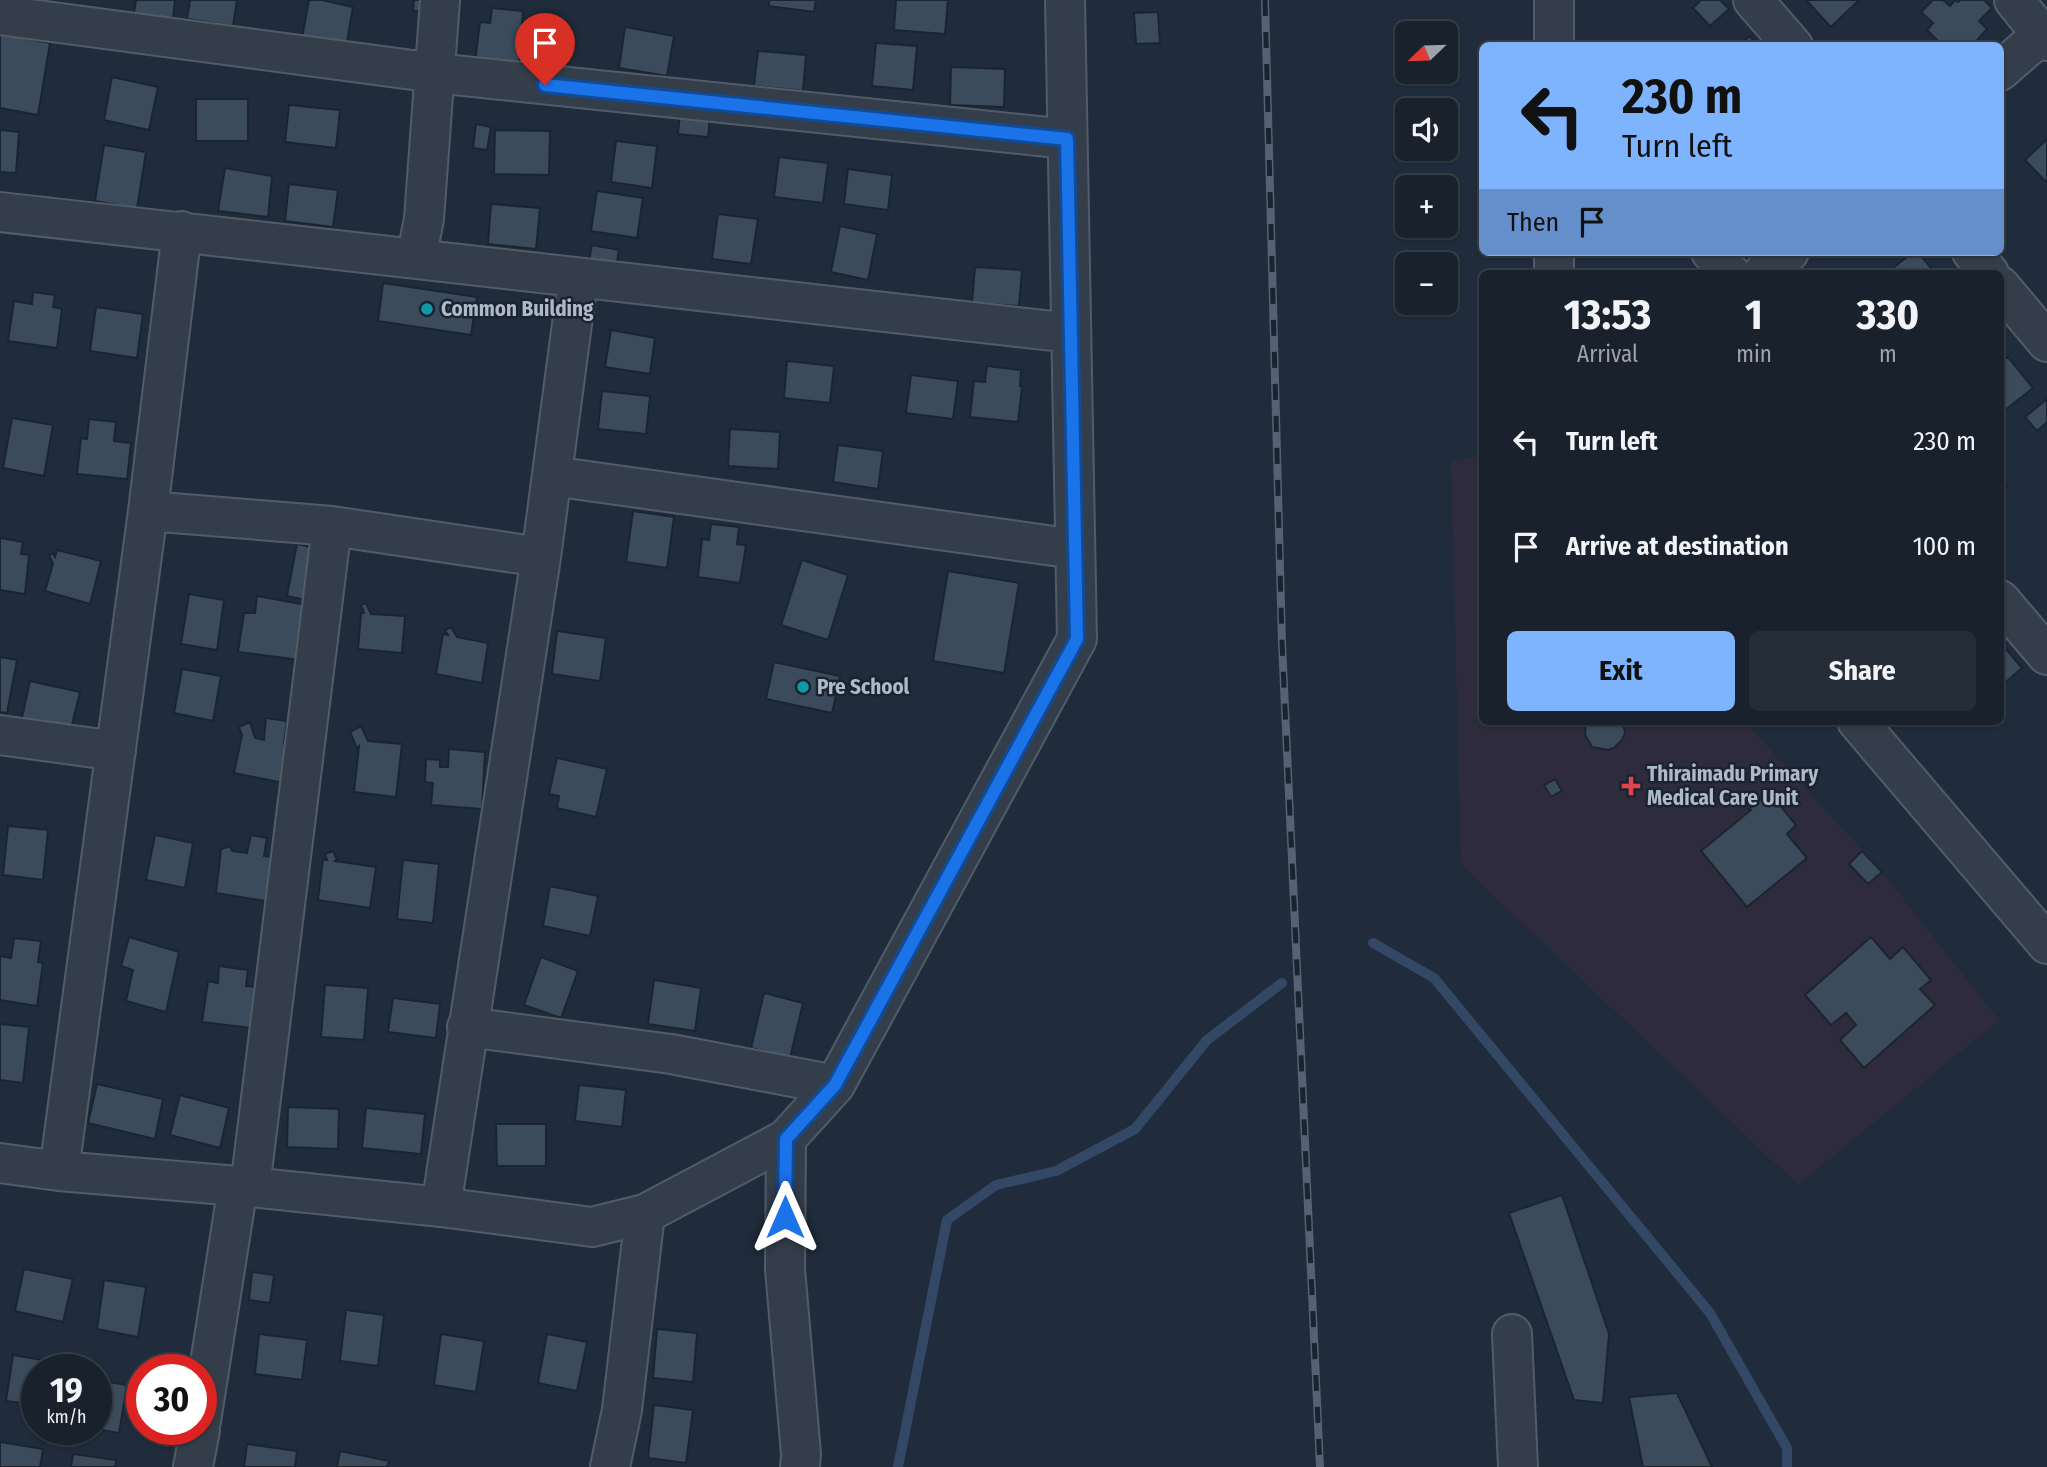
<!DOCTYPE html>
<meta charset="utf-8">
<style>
body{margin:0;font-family:"Fira Sans Condensed",sans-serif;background:#252e38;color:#f1f3f6;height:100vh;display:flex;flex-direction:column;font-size:26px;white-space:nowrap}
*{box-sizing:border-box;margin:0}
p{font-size:23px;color:#9fa3a9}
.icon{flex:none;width:38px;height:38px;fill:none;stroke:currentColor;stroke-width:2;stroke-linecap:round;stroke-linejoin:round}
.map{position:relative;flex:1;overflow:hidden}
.sheet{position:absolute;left:1479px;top:270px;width:525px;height:455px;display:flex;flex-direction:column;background:#18212c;border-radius:10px;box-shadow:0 2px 5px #0004,0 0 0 2px #363e48}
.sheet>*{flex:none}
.hud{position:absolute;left:1479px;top:42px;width:525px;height:214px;border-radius:10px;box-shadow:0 2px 5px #0004,0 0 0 2px #363e48;background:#7eb3fe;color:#111;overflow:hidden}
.needle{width:46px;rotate:247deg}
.tools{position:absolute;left:1395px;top:21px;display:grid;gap:14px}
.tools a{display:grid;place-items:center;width:63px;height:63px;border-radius:10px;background:#18212c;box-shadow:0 2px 5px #0004,0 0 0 2px #363e48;font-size:35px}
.speed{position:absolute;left:21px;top:1354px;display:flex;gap:14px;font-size:35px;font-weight:700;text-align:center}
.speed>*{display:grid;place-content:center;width:91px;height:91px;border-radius:50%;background:#18212c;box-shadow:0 2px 5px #0004,0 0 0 2px #363e48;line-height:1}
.speed small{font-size:18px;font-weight:400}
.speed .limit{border:10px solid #d22;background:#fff;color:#111}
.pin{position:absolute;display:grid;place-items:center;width:60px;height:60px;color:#fff;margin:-72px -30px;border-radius:50% 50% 50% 0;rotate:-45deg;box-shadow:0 0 7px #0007}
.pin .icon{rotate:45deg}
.me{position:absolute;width:77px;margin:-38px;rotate:0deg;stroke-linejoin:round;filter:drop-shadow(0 0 5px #0008)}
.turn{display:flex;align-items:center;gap:24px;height:147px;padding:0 28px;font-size:32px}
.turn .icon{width:91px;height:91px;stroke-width:2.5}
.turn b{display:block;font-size:49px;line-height:60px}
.then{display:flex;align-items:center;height:66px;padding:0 28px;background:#0003;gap:14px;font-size:26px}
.eta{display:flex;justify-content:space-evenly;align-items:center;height:119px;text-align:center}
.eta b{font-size:42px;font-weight:700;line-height:49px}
.cta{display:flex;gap:14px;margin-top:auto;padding:14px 28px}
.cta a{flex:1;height:80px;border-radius:10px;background:#7eb3fe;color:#111;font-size:28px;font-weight:700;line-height:80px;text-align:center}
.cta a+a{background:#252e38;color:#f1f3f6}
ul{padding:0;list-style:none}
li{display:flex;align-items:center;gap:21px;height:105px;padding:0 28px}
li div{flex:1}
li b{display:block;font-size:26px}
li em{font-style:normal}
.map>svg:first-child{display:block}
.medical{fill:#2e2c3c}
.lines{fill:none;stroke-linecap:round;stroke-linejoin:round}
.stream{stroke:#334864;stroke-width:10}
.building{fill:#3c4b5b;stroke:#1b2532;stroke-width:2}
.minor-casing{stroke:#525c69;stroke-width:42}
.minor{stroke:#343e4b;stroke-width:38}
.rail-casing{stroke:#566273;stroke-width:8}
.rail{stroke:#1a2330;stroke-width:5;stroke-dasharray:16;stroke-linecap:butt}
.route-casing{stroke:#114b97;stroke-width:18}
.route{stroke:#1a73e8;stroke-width:12}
.culture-dot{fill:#0f9aa8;stroke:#1a2330;stroke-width:2.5}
.health-dot{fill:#e0444e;stroke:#1a2330;stroke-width:2.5}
.labels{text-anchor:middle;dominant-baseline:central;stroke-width:5;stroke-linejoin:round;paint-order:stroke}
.poi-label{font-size:21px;font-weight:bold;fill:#afb9c7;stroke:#1a2330;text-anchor:start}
</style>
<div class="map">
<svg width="2047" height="1467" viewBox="0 0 2047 1467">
<rect width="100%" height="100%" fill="#202c3b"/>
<path class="medical" d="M1482,455V721H1744L1882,872L1999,1020L1798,1185L1461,865L1451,462Z"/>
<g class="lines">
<path class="stream" d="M1373,943L1434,978L1710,1313L1787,1448V1467
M898,1467L947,1220L996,1185L1056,1171L1135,1129L1207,1040L1282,983"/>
</g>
<path class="building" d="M136,0H175L173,19L134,13Z
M190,0H237L233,26L187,19Z
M309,0H322L353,7L346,47L302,38Z
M414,0H432L431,12L413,11Z
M769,0H816L814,12L769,6Z
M896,0H948L945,34L894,30Z
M1701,0H1720L1729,9L1710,26L1693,8Z
M1806,0H1859L1831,27Z
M1933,0H1943L1950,6L1955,0L1958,2L1961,0H1984L1992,8L1979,21L1987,29L1972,46H1943L1927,30L1933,23L1921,12Z
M492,8L523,11L519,68L475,62L480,22L490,23Z
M1158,12L1160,43L1136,44L1134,13Z
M625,27L674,36L667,76L619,68Z
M0,34L50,43L38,115L0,108Z
M1750,36L1757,46H1738Z
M876,43L917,46L913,90L872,86Z
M758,51L806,55L803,91L754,86Z
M951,67L1005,69L1004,107L950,105Z
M112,77L158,87L149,130L104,120Z
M196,99H248V141H196Z
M289,105L340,110L336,148L285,142Z
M680,113L710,116L708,137L678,134Z
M476,124L491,127L487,150L473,148Z
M0,130L19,132L16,173L0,172Z
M495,130L550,131L549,175L494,174Z
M2047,139V183L2025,160Z
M616,141L657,146L652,188L611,182Z
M104,145L146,152L137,209L95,201Z
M779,157L828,163L823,203L774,197Z
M225,168L272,176L268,217L218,211Z
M848,169L892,175L888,210L844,204Z
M289,184L338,190L333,227L285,221Z
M597,191L643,198L637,238L591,231Z
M491,204L540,208L536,249L488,244Z
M718,214L758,219L751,264L712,259Z
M840,226L877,234L868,280L831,272Z
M592,245L619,250L616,266L589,261Z
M1741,252H1765L1752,264Z
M1913,252H1918L1935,273H1887Z
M975,267L1022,270L1019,306L972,303Z
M383,283L477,297L471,335L378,321Z
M33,292L55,295L53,307L62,309L57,348L8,341L14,301L32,304Z
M96,307L143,314L137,358L90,351Z
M611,330L655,338L650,374L605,367Z
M2008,357L2033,388L2000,414V363Z
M787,361L834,366L830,403L784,398Z
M987,366L1021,370L1020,386L1022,387L1018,422L970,417L974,381L985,382Z
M911,375L958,381L953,419L906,413Z
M602,391L650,396L646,434L598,429Z
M2047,399V422L2037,431L2025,417Z
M12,418L53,425L44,476L3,468Z
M89,419L116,422L114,441L131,443L127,479L77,474L81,438L87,439Z
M730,429L780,432L778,469L728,466Z
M838,445L883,451L878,489L833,482Z
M2000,479L2008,487L2000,494Z
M633,511L674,517L667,568L626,562Z
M711,524L739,527L737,544L746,545L740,583L698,577L702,539L709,540Z
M0,538L23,542L21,554L29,555L25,594L0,590Z
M297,544L325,550L315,602L287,596Z
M57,550L101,561L90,604L45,591L53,564L49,555L53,553L55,557Z
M802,560L848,575L828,640L781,625Z
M948,571L1019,583L1004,673L933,661Z
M189,594L224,600L217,650L181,644Z
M257,596L307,605L300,660L238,652L244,613H255Z
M366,603L371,614L405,616L402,653L358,649L361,613H364L361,605Z
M451,627L457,637L488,643L482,683L436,674L443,634L448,635L445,630Z
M557,631L606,638L600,681L552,674Z
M2000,642L2022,668L2000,687Z
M0,657L17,660L7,713L0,712Z
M774,662L840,676L832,713L766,699Z
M182,669L221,676L213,721L174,713Z
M30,681L80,692L70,733L21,722Z
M266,718L287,721L284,744L291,745L284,783L234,773L242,735L239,727L250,722L255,738L264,740Z
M1586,721H1623L1625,733L1622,740L1614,748L1608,750L1592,747L1585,735Z
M361,726L368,741L402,744L396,797L354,792L359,746L357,748L350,732Z
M449,749L485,752L482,809L431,805L433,783L425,782L426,759L440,760V767H448Z
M557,758L607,769L596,817L557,808L559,796L549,794Z
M1555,779L1562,791L1551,797L1544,785Z
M1769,792L1796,825L1787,834L1807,858L1747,907L1701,851L1751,810L1749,809Z
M8,826L48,830L43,880L3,875Z
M155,835L193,843L185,888L146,880Z
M251,835L267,838L264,856L272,857L266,901L216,893L221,849L230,846L232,851L247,853Z
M333,851L337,860L335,861L376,867L370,908L318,900L323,859L327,860L325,854Z
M1862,851L1882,872L1868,884L1849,864Z
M403,860L439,864L433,923L397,919Z
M550,886L598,896L590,936L543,926Z
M129,937L179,952L166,1012L126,1001L133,970L121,966Z
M1871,937L1890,959L1903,947L1931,980L1920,989L1935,1005L1864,1068L1840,1040L1856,1025L1846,1013L1831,1025L1805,995Z
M14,938L41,941L38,962L43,963L37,1006L0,1000V956L11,958Z
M541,957L578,971L561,1018L524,1005Z
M219,966L248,970L246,986L255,987L251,1028L202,1022L208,981L218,983Z
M654,980L701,988L695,1031L648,1024Z
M325,985L368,988L364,1040L321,1037Z
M764,993L803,1003L790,1058L751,1048Z
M393,998L440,1004L436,1038L388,1032Z
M0,1024L29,1027L23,1083L0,1080Z
M97,1084L163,1099L155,1139L88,1123Z
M579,1085L626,1090L622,1127L575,1121Z
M180,1095L229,1108L220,1148L170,1135Z
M288,1107L339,1109L338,1149L287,1147Z
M366,1108L425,1114L421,1154L362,1148Z
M496,1124H546V1166H497Z
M1562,1195L1609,1334L1603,1403L1574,1400L1509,1213Z
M24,1269L73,1279L63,1322L15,1311Z
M252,1272L274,1275L270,1303L249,1300Z
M104,1280L146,1287L138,1337L97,1329Z
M346,1310L384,1315L378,1366L340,1361Z
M657,1329L697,1333L693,1382L653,1378Z
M259,1334L307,1340L302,1380L255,1374Z
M441,1334L484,1341L476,1392L434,1385Z
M547,1334L587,1342L577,1391L538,1383Z
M13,1355L59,1363L57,1370H37V1405L6,1401Z
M96,1380L127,1385L119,1433L96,1429Z
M1677,1393L1712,1467H1643L1629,1397Z
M654,1405L693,1410L686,1463L648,1458Z
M0,1442L43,1449L40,1467H0Z
M247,1444L297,1451L295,1467H244Z
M340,1451L389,1461L387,1467H337Z
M73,1454L116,1460L115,1467H71Z"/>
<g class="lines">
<defs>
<path id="minor" d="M1753,0L1793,46
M2014,0L2047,41
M0,15L435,73L1067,139
M1554,46V0
M2000,71L2047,30
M0,212L1071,333
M1554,252V273
M1711,252L1730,273
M1972,252L1989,273
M416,259L424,219L440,0
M1763,273L1789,252
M2000,286L2047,342
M552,476L1075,549
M148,511L332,526L541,557
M2000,600L2047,655
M1857,721L2047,944
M0,735L116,751
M467,1027L671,1054L835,1085
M786,1139L785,1269L801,1454L800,1467
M0,1163L59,1171L250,1187L441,1207L592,1227L645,1214L786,1139L835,1085L1077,639L1065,0
M59,1171L148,511L182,231
M250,1187L332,526
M441,1207L541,557L578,279
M1512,1334L1518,1467
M201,1421L238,1186
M193,1467L200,1430
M610,1467L622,1410L645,1214"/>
</defs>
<use href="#minor" class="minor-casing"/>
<use href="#minor" class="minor"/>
<defs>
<path id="rail" d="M1265,0L1282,643L1320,1467"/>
</defs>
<use href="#rail" class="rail-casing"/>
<use href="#rail" class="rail"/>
</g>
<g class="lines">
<defs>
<path id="route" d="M545,85L1067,139L1077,639L835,1085L786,1139L785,1217"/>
</defs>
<use href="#route" class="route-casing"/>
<use href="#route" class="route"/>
</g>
<g class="culture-dot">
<circle cx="427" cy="309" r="7"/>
<circle cx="803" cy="687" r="7"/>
</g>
<path class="health-dot" d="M1627.5 775.5h7v7h7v7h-7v7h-7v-7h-7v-7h7z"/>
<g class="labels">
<g class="poi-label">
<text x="441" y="309">Common Building</text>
<text x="817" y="687">Pre School</text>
<text x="1647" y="774">Thiraimadu Primary<tspan x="1647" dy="24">Medical Care Unit</tspan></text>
</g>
</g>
</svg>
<div class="tools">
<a><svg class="needle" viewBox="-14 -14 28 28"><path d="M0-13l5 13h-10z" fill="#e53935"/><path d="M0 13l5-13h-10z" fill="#9fa3a9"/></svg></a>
<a><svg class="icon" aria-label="sound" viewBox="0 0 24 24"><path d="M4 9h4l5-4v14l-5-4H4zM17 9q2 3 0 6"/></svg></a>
<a>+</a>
<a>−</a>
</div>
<div class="speed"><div>19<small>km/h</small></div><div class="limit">30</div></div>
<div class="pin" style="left:545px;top:85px;background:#d93025"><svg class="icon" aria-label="arrive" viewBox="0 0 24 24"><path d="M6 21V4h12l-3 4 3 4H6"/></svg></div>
<svg class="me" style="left:785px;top:1217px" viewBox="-20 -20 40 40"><path d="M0-17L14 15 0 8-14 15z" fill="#1a73e8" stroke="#fff" stroke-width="4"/></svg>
<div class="hud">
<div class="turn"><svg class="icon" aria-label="left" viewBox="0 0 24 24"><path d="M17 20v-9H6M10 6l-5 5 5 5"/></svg><div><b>230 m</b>Turn left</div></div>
<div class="then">Then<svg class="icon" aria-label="arrive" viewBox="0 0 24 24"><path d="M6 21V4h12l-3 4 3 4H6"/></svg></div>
</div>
<section class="sheet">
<div class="eta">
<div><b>13:53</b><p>Arrival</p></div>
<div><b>1</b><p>min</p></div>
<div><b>330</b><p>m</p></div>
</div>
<ul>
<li><svg class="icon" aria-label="left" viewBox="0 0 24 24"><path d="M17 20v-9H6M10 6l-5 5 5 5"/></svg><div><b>Turn left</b></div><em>230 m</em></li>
<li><svg class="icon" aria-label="arrive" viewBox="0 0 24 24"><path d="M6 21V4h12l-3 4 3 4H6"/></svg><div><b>Arrive at destination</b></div><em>100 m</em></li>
</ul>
<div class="cta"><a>Exit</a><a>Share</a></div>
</section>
</div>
